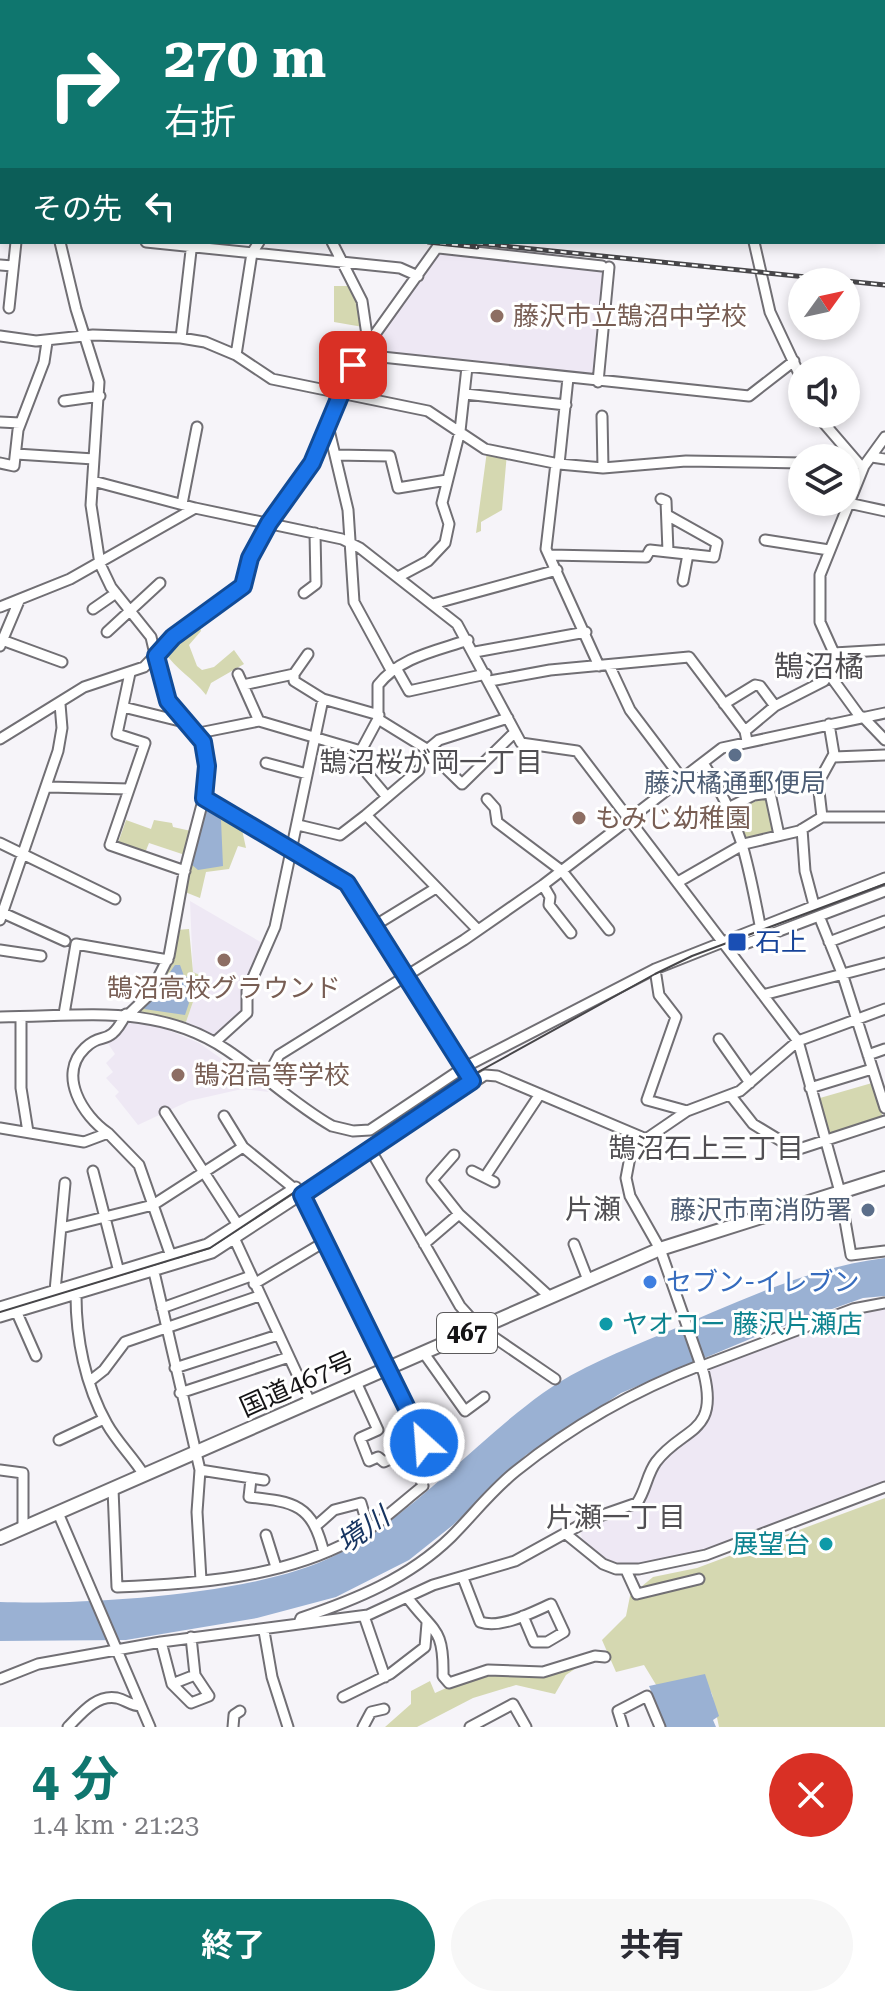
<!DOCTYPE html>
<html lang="ja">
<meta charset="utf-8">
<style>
body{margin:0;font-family:"Roboto Serif","Noto Sans JP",serif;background:#f7f7f7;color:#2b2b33;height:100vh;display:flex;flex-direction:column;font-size:30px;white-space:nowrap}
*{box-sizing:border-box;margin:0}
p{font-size:26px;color:#7c7c81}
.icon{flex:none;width:44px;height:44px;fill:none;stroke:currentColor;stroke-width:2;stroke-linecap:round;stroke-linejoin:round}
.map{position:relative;height:1727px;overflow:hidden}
.side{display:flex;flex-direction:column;background:#fff;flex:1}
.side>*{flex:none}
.top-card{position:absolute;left:0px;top:0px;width:886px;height:244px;box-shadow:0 4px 12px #0003;background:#0f766e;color:#fff;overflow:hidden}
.needle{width:52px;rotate:57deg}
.tools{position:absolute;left:788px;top:268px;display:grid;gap:16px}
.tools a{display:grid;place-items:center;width:72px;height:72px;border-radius:50%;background:#fff;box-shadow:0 4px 12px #0003;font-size:40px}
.pin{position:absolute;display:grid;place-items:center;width:68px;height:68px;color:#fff;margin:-34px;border-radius:16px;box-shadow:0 4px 12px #0006}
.me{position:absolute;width:88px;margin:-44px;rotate:334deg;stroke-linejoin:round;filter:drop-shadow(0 0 6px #0008)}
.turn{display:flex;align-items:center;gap:28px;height:168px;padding:0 32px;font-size:36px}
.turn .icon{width:104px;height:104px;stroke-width:2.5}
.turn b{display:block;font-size:56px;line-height:68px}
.then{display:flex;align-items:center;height:76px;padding:0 32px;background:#0003;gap:16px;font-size:30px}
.round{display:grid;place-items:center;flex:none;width:84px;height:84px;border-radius:42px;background:#f7f7f7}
.summary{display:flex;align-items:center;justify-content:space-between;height:136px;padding:0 32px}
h1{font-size:48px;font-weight:700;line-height:60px;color:#0f766e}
.cta{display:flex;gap:16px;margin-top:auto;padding:16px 32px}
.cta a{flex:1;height:92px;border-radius:48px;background:#0f766e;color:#fff;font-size:32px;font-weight:700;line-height:92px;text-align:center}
.cta a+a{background:#f7f7f7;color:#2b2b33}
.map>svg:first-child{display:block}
.built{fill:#eee8f4}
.green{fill:#d5d8b1}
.water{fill:#9ab1d3}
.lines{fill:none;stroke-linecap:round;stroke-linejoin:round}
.minor-casing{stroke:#716f74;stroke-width:13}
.highway-casing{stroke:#716f74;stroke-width:16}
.minor{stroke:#fff;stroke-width:9}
.highway{stroke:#fff;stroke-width:12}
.tram{stroke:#474649;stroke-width:2}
.rail-casing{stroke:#474649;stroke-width:5}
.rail{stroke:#fff;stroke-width:2;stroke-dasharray:6;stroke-linecap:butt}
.route-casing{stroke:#114b97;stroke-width:20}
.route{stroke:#1a73e8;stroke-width:14}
.education-dot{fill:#8d6e63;stroke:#fff;stroke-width:3}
.service-dot{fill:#5c6f8a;stroke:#fff;stroke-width:3}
.transit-dot{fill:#1a4fb4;stroke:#fff;stroke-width:3}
.shop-dot{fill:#3f7fe0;stroke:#fff;stroke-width:3}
.culture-dot{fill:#0f9aa8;stroke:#fff;stroke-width:3}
.labels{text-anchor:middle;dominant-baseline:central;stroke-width:6;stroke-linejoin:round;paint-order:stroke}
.shield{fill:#fff;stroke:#5b5a5c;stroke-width:2}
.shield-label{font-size:24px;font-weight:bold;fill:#151416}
.education-label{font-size:26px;fill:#785e54;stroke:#fff;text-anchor:start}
.service-label{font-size:26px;fill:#4e5e75;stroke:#fff}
.transit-label{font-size:26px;fill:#164399;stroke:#fff;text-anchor:start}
.shop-label{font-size:26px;fill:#366cbe;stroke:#fff;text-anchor:start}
.culture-label{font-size:26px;fill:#0d838f;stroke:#fff;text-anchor:start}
.street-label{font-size:26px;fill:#151416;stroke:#fff}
.neighbourhood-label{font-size:28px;fill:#514f53;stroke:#fff}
.water-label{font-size:28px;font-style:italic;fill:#173561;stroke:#fff}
.quarter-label{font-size:30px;fill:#514f53;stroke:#fff}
</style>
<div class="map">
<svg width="885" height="1727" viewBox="0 0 885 1727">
<rect width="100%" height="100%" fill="#f6f4f9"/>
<path class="built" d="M441,251L604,268L596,376L369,353L368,346Z
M190,901L264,944L242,990V1010L214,1035L186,1022L202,976L193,972Z
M124,1022L161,1027L199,1043L269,1092L242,1089L189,1101L138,1125L115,1096L119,1092L106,1078L113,1072L106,1063L115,1054L107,1042L117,1035Z
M885,1308V1484L701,1555L661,1562L631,1565L607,1560L582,1540L581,1532L587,1525L628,1513L641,1506L653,1473L664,1456L700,1431L707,1418L712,1393L709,1368L808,1328L864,1310Z"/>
<path class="green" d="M334,286H352L363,327L334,322Z
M487,451L507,453L502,510L481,522V531L476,533Z
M199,625L201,631L189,645L197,666L202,670L214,667L234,650L244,664L211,683L206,695C193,678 176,670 164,651L180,635Z
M766,797L774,831L746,839L735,810Z
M206,804L241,825L246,848L238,846L229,869L206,872L200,898L185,892Z
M126,820L151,829L154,820L172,823L173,827L191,831L185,855L149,843L145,853L118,843Z
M189,929L193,972L202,976L186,1022L139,1011C164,989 172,962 177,930Z
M872,1083L883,1118L828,1135L820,1098Z
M885,1498V1727H719L712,1694L705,1680L658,1688L644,1665L616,1672L602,1640L626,1616L630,1596L653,1577L697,1568Z
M588,1660L566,1675L555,1694L516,1685L473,1698L417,1727H385L411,1704V1691L430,1681L435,1693L482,1672L540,1674Z"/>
<path class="water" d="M206,808L221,820L223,866L198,870L191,864Z
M175,965H180L184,976L197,980L185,993L189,1003L185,1015L144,1009Z
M885,1258V1296L863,1298L762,1334L621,1393L526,1455L453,1525L409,1560L336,1597L257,1618L126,1640L0,1641V1602C88,1605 256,1595 334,1556C414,1515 471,1445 543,1393C579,1367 622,1351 662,1334C733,1304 809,1267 885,1258Z
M705,1674L719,1716L713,1720L716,1727H666L649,1686Z"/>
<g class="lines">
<defs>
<path id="minor" d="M346,0L353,2
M845,0L846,2
M182,2L183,0
M324,2L325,0
M415,2L416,0
M525,2L526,0
M647,2L648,0
M782,2L783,0
M813,2L814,0
M884,34H885
M0,73H2
M0,143L2,148
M884,158H885
M0,161H2
M0,204H2
M60,242L76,309L99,382L91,505L100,564L111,587L151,637L164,693L184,722L199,733L207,766L205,793L184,873L169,956L150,994L129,1014
M146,242L400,268L418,276
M332,242L362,301L368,342
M754,242L770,312L802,380
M439,248L602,266
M0,265L13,266
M9,308L16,242
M0,336L36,341L93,335L181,338L205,342L236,355L272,379L428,411L485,449L559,464L603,468L686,461L802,463
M181,338L192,242
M236,355L252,253L259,242
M363,355L749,396L794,361
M598,382L609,267
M465,394L566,405
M64,401L100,396
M816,414L859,464
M602,416L603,468
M0,422L20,423
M329,430L348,510L354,602L391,670
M16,454L94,459
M335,455L390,456L398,488L447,480
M872,457L885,459
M0,463L14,466L18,430L44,362L47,342
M556,463L546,549L599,666
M559,464L568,378
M93,481L195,508
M661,499L666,501L668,551
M848,503L885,511
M182,504L197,427
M765,540L829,550
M549,555L646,557L650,550L714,557L717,543L667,515
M398,577L428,561L445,543L449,524L442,503L460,431L467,367
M683,581L688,554
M304,593L316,584L315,533
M433,604L557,570
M0,607L70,579L195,508L342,539L360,548L457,624L521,743L577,751L798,1041L840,1192L851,1255L885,1251
M93,609L116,593
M107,632L160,583
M2,640L62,662
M0,646L19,601
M475,652L586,632
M834,653L885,650
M308,654L294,674V681L323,699L379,715
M609,665L630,710L683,780
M396,668L409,691L486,674
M130,673L117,734L145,743L110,845L185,871
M238,674L259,721
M829,674L861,718
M490,681L550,670L689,657L745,731
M243,685L294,674
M724,704L755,685L760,686L775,706
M123,707L184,722
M863,717L885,740
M378,719L425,748L462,784L515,732
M199,733L259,721L361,751
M0,739L84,687L144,667L173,637L239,591L250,558L269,523L312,463L353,365L441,242
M747,741L745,731L775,706L824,681L833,668L834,653L820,622V575L864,466L885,437
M427,750L439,740L508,718
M834,757L885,755
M266,763L307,774
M703,763C740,818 748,862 760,925
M419,770L366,815L478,930
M48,787L129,789
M387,797L356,760L378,719V685C400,657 436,651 468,640
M204,798L347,883L472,1081
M487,799L495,808L497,822L562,871L609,930
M730,807L754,795L770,793L779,835
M822,817L818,783L834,754L829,724
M298,825L340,835L366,815
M802,829L805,871L814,905
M0,843L115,899
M678,882L744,844L799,831L822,817H885
M543,885L550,897L549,905L571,933
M3,913L65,941
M819,916L842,973L885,1108
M0,920L58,751L62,728L60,704
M374,926L436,888
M829,942L885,921
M0,950L41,956
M729,950L885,891
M655,969L659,995L676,1017L647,1100L687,1111
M763,995L885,963
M64,1014L76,944L168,960
M0,1017C81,1017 156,1002 227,1050C263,1074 295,1105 332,1126L353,1131L370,1130L463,1068L655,969L885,878
M21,1017V1088L28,1132
M719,1039L750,1083
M215,1042L247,1013V991L275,927L323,699
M868,1055L885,1049
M266,1079L279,1055L464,940L543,885L722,748L885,713
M810,1088L872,1069
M731,1096L753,1124L796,1150L885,1121
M165,1112L238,1225
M224,1116L243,1147
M0,1128L84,1142L108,1133L139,1165L173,1262
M108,1133C83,1116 57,1075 85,1048C103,1030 108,1049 126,1014
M370,1149L460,1306L479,1327L555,1379
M454,1155L432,1180L459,1214L550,1297
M93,1171L119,1272
M472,1171L494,1182
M485,1177L540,1094
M61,1228L153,1205L243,1147L302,1195L424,1443L384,1462L378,1457L369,1461L360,1438L378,1430L356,1382
M235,1240L310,1402
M424,1244L459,1214
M574,1244L588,1280
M154,1272L200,1470L197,1512L201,1580
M254,1284L326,1241
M55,1291L65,1183
M76,1295C76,1338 85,1385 107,1424C117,1442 133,1457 144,1475
M0,1307L207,1244L296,1187
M162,1308L251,1276
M17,1313L36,1356
M0,1317L212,1253L485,1075L497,1076L646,1139
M423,1352L465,1411L484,1397
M702,1366L853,1309L885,1303
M175,1368L278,1335
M90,1381L104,1370L125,1342L259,1296
M180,1393L289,1357
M59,1440L104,1419
M0,1470L23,1473V1528
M200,1470L264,1480
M251,1479L249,1497C295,1502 312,1504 324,1553
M113,1489L117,1587C193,1584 281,1578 350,1541C376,1527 399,1505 423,1486L410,1450
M58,1513L150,1727
M317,1525L334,1510L361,1503L369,1530
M566,1534L603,1564L616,1569H639L706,1555L885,1487
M266,1535L276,1567
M626,1570L637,1594L699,1579
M463,1578L480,1622C501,1629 531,1613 551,1604L564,1632L547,1642H534L523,1616
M407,1597C434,1633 444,1627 443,1676L449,1683L488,1670L543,1672L595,1656L605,1657
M364,1616L385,1677
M299,1623L301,1618C355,1600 409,1578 451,1537C473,1515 491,1491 516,1471C572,1426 633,1391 701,1365
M264,1631L272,1677L288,1727
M161,1642L172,1684L191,1703L209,1696L195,1675L191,1637
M0,1679L38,1664L161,1642L368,1615L433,1585L515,1561L591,1519L637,1503C646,1490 647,1474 656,1462C682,1427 719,1435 704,1374L660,1249L630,1196L626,1178L630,1157L646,1139L687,1111L740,1091L798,1041L885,1009
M172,1684L195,1675
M343,1697L390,1674L425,1647L427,1623
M68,1727C81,1714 96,1694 117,1698C126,1700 131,1706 141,1706
M233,1727L234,1715L240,1711
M363,1727L371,1712L384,1709
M470,1727L513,1704L526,1727
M623,1727L618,1711L647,1696L660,1727"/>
<path id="highway" d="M0,1538L660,1249L885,1178"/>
</defs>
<use href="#minor" class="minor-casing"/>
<use href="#highway" class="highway-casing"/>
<use href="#minor" class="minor"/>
<use href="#highway" class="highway"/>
<path class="tram" d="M0,1312L210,1248L469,1077L655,974L692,956L885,884"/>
<defs>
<path id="rail" d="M0,199H2
M428,242L477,247
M465,242L885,285"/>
</defs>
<use href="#rail" class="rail-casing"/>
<use href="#rail" class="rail"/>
</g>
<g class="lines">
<defs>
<path id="route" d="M353,365L312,463L269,523L250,558L243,586L173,637L156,656L168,701L203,742L207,766L204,798L347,883L472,1081L302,1195L424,1443"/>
</defs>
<use href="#route" class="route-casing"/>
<use href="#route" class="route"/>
</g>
<g class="education-dot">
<circle cx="497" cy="316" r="8"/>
<circle cx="579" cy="818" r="8"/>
<circle cx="224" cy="960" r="8"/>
<circle cx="178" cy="1075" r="8"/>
</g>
<g class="service-dot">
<circle cx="735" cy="755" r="8"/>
<circle cx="868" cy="1210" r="8"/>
</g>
<rect class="transit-dot" x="727" y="932" width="20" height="20" rx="4"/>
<circle class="shop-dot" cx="650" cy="1282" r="8"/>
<g class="culture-dot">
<circle cx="606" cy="1324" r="8"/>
<circle cx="826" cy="1544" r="8"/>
</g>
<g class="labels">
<rect class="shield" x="437" y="1313" width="60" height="40" rx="6"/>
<g class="shield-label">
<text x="467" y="1333">467</text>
</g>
<g class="education-label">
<text x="513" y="316">藤沢市立鵠沼中学校</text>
<text x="595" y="818">もみじ幼稚園</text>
<text x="224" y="988" text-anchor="middle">鵠沼高校グラウンド</text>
<text x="194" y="1075">鵠沼高等学校</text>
</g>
<g class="service-label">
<text x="735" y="783">藤沢橘通郵便局</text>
<text x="852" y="1210" text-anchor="end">藤沢市南消防署</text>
</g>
<g class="transit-label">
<text x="755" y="942">石上</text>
</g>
<g class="shop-label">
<text x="666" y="1282">セブン-イレブン</text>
</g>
<g class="culture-label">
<text x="622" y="1324">ヤオコー 藤沢片瀬店</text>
<text x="810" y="1544" text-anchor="end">展望台</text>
</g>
<g class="street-label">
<text transform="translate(297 1384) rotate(-24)">国道467号</text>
</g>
<g class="neighbourhood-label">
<text x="431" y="762">鵠沼桜が岡一丁目</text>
<text x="706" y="1148">鵠沼石上三丁目</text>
<text x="593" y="1209">片瀬</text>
<text x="616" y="1517">片瀬一丁目</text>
</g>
<g class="water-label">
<text transform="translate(363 1530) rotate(-35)">境川</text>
</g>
<g class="quarter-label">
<text x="819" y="666">鵠沼橘</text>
</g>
</g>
</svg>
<div class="tools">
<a><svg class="needle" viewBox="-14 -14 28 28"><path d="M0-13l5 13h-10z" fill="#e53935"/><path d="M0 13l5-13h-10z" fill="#7c7c81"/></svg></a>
<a><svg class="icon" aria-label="sound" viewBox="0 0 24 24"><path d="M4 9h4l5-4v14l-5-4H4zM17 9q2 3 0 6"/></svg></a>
<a><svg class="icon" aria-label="layers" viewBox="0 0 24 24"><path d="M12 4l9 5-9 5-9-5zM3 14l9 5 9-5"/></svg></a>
</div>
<div class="pin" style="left:353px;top:365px;background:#d93025"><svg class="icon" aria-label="arrive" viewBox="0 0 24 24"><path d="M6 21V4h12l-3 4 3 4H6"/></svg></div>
<svg class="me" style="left:424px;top:1443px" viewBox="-20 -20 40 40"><circle r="17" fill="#1a73e8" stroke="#fff" stroke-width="3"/><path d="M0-11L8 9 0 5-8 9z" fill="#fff"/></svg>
<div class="top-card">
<div class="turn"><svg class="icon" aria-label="right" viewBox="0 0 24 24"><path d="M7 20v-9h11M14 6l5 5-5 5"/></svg><div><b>270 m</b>右折</div></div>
<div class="then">その先<svg class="icon" aria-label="left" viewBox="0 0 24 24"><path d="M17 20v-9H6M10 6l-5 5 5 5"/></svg></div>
</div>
</div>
<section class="side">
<div class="summary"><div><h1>4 分</h1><p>1.4 km · 21:23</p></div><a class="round" style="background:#d93025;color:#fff"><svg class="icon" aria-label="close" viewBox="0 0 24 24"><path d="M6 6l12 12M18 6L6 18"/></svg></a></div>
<div class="cta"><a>終了</a><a>共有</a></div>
</section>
